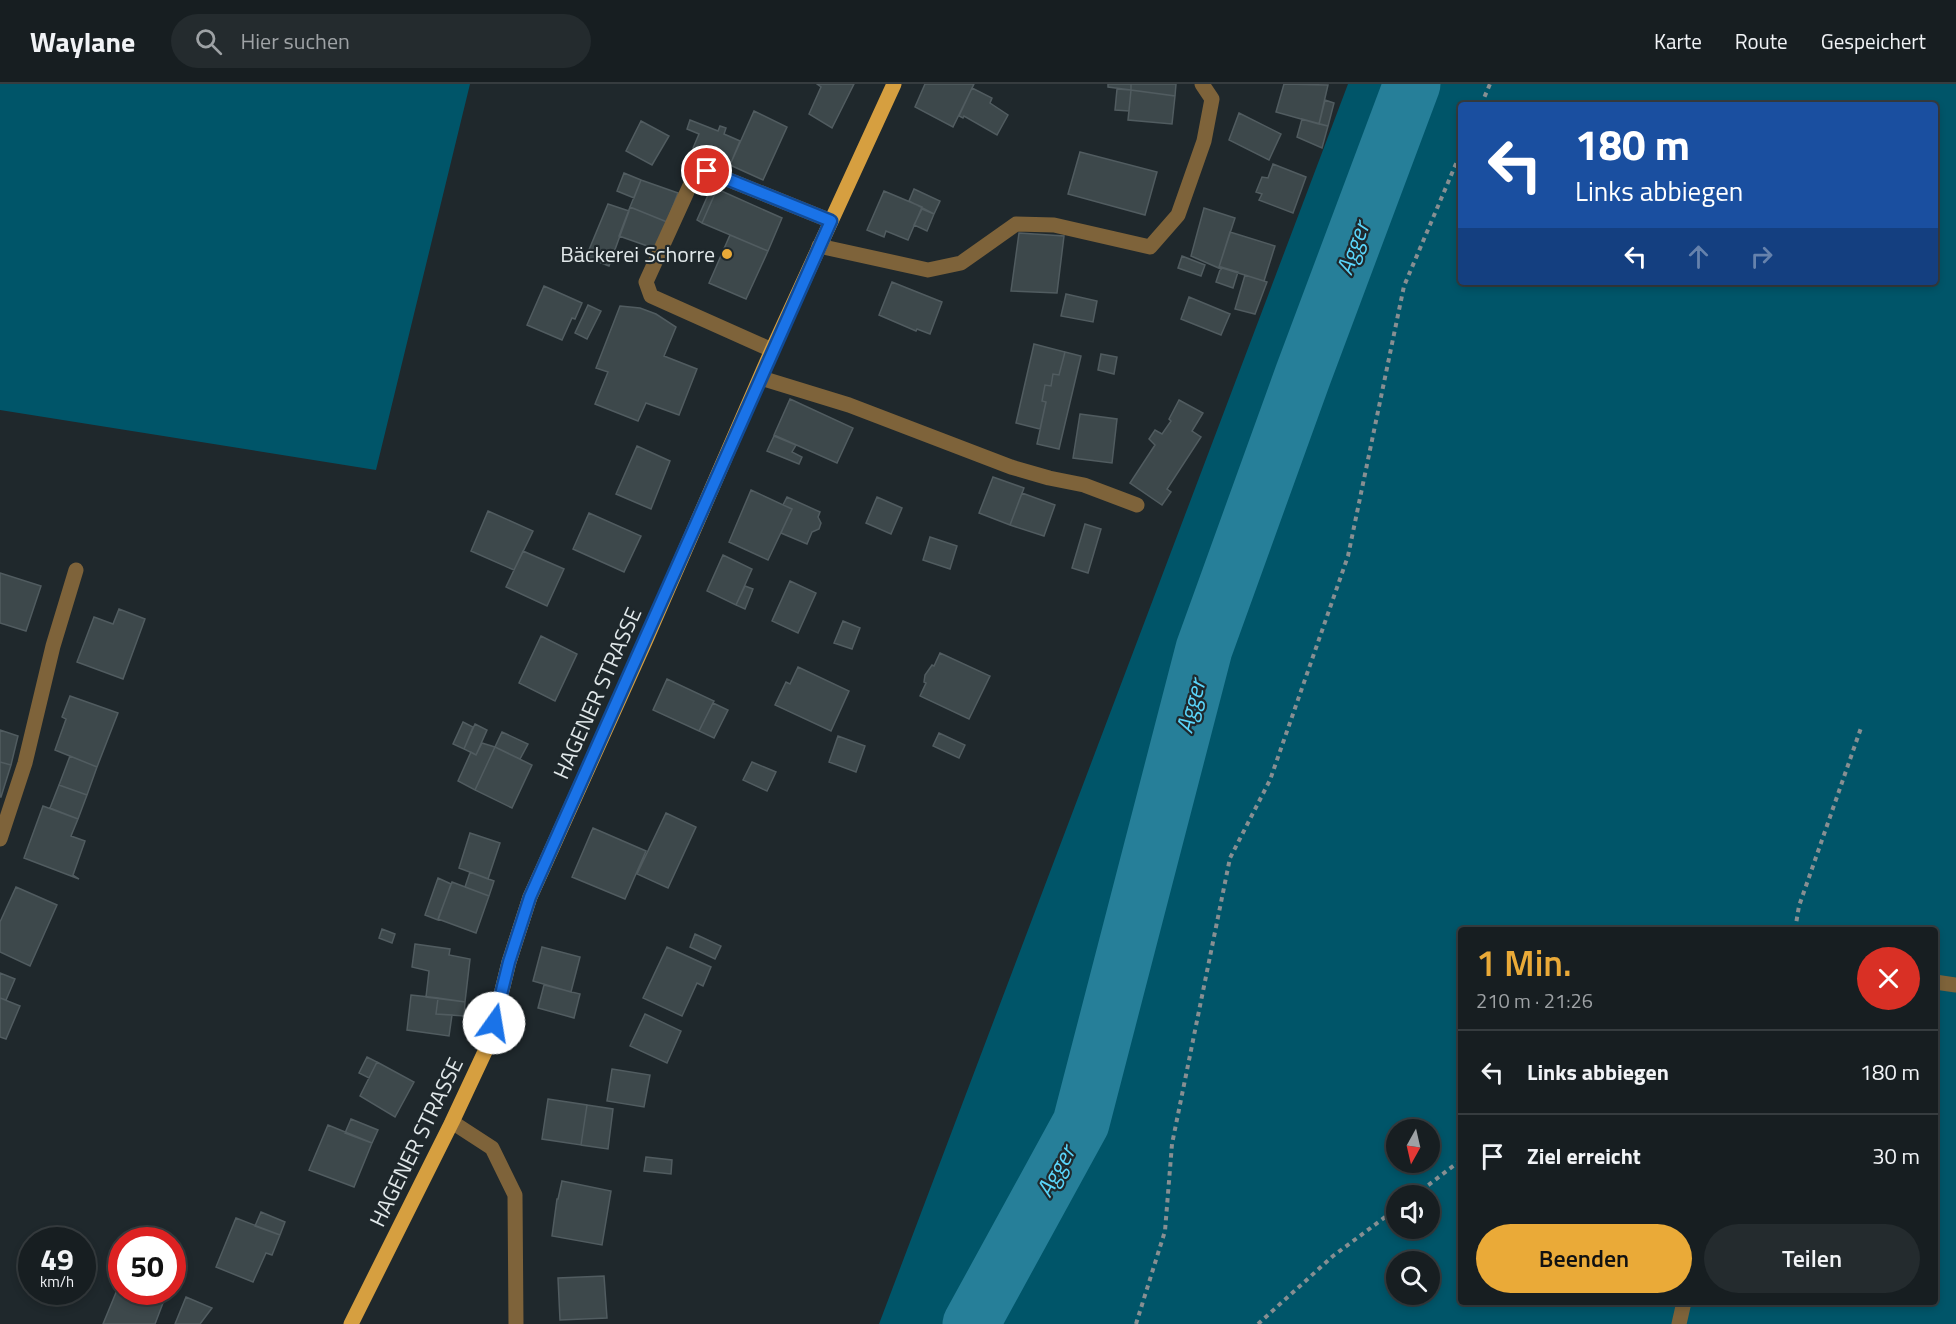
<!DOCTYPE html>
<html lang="de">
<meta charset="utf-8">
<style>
body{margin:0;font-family:"Titillium Web",sans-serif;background:#242b2e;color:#f1f3f6;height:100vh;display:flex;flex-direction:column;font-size:22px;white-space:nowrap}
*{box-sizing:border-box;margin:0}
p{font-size:20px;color:#9ea2a5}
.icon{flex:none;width:33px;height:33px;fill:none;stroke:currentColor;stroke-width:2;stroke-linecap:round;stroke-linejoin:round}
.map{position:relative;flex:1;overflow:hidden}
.side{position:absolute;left:1458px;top:843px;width:480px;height:378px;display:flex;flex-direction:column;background:#171e21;border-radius:6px;box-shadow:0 3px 9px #0003,0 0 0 2px #363c3f}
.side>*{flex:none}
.top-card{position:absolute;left:1458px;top:18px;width:480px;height:183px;border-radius:6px;box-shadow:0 3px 9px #0003,0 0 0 2px #363c3f;background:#1a4fa0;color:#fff;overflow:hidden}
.needle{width:39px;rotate:188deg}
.buttons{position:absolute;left:1386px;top:1035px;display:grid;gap:12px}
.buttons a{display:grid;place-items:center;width:54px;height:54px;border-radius:50%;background:#171e21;box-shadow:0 3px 9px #0003,0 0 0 2px #363c3f;font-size:30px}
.speed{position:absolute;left:18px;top:1143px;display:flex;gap:12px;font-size:30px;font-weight:700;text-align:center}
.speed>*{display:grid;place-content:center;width:78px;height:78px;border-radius:50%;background:#171e21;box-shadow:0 3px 9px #0003,0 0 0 2px #363c3f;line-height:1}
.speed small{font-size:15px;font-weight:400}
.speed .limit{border:9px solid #d22;background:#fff;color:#111}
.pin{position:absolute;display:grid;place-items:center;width:51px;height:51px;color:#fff;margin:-26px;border:3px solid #fff;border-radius:50%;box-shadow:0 2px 6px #0007}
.me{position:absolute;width:66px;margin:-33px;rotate:13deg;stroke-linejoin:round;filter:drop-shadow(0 0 4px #0008)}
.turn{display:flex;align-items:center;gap:21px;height:126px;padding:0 18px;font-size:27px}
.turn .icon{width:78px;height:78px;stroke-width:2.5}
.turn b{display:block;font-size:42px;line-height:51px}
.lanes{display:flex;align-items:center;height:57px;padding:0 18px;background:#0003;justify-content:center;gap:30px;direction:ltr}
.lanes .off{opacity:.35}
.round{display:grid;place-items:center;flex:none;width:63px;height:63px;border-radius:32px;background:#242b2e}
.summary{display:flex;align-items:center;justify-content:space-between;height:102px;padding:0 18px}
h1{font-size:36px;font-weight:600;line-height:45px;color:#eaaa38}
.button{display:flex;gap:12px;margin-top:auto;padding:12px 18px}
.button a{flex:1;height:69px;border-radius:36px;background:#eaaa38;color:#111;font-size:24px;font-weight:600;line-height:69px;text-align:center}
.button a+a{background:#242b2e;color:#f1f3f6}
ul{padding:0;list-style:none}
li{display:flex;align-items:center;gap:18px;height:84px;padding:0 18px;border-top:2px solid #363c3f}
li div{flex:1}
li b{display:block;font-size:22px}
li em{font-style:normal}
header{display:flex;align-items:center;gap:36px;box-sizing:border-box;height:84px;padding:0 30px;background:#171e21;border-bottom:2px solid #363c3f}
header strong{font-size:28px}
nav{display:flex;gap:33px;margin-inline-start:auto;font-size:21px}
.search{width:420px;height:54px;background:#242b2e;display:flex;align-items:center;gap:15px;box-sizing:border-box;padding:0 21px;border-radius:33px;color:#9ea2a5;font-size:22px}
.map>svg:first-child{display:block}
.green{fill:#005569;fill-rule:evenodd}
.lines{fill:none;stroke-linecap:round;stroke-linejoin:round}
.river{stroke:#267f99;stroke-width:57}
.building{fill:#3d484b;stroke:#515c60;stroke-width:1.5}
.path{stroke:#878f92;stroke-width:4;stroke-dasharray:4.5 4.5;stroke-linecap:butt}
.minor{stroke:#7e633a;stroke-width:15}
.major{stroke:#d69f40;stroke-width:15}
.route-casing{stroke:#114b97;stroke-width:15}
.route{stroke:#1a73e8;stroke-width:10}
.poi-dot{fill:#eaaa38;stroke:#1f282c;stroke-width:2}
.labels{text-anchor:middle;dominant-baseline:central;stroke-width:4.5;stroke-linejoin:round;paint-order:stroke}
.poi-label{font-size:22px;fill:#e1e8ea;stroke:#1f282c;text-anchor:end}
.street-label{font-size:22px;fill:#e1e8ea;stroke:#1f282c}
.water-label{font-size:24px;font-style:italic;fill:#5ad5fa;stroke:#1f282c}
</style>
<header>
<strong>Waylane</strong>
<div class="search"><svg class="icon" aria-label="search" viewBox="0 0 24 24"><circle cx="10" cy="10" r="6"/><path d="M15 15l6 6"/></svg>Hier suchen</div>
<nav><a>Karte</a><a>Route</a><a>Gespeichert</a></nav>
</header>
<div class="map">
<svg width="1956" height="1240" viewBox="0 0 1956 1240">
<rect width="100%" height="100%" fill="#1f282c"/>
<path class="green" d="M0,0H470L376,386L0,326Z
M1348,0H1956V896L1935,893V846H1461V1218H1679L1674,1240H879ZM1461,21H1935V198H1461ZM1396,1046H1430V1078H1396ZM1396,1112H1430V1144H1396ZM1396,1178H1430V1210H1396Z
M1935,901L1956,904V1240H1684L1689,1218H1935Z"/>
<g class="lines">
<path class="river" d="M971,1240L1081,1039L1204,565L1303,291L1412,0"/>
</g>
<path class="building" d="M817,0H854L832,44L809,30L821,3Z
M925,0H974L953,43L915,23Z
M1108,0H1131V6L1108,3Z
M1131,0H1176L1175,12L1131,6Z
M1284,0L1328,1L1319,40L1276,28Z
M972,4L992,14L990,19L1008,31L997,51L964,32L963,34L959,32Z
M1117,5L1131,6L1129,27L1115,26Z
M1131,6L1175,12L1172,40L1128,36Z
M1325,16L1334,19L1328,42L1319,40Z
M754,27L787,43L763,96L730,81Z
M1239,29L1281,50L1269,76L1229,56Z
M1302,35L1328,42L1322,64L1297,53Z
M690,36L718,47L720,42L726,44L724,50L740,57L730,81L693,64L699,50L687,45Z
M641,37L669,52L652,81L626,67Z
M1080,68L1157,88L1145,131L1068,110Z
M1273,80L1306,93L1293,129L1259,116L1262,110L1256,108L1262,93L1268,94Z
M624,89L641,96L634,114L617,107Z
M641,96L678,109L667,138L630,123Z
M712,102L717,105L702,139L697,136Z
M717,105L782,134L768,167L702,139Z
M914,105L940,117L934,130L909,117Z
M884,107L922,123L908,156L886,147L884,153L867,146Z
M608,120L629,127L609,182L586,173Z
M630,123L667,138L656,165L619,152Z
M1204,124L1235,134L1219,183H1221V185L1191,172Z
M922,125L934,130L927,147L914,141Z
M1230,148L1275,162L1264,197L1219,183Z
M1019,149L1064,152L1057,209L1011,207Z
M730,151L768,167L746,215L709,199Z
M1182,172L1205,181L1201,192L1178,184Z
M1221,183L1238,188L1233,204L1216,198Z
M1245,191L1267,198L1255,230L1235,225Z
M892,198L942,218L930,250L917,245L916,247L879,231Z
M544,202L582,219L575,235L572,234L562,256L527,241Z
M1066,210L1097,217L1093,238L1061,232Z
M1189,213L1230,230L1221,251L1181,235Z
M588,221L601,227L587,255L575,249Z
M620,222L640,224L656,230L676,243L664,272L697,285L679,331L646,319L638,337L595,320L608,288L596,284Z
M1034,260L1065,268L1059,291L1053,290L1051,302L1045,301L1042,317L1046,318L1040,345L1016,339Z
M1065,268L1081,272L1059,365L1037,360L1046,318L1042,317L1045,301L1051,302L1053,290L1059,291Z
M1101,270L1117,273L1114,290L1098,286Z
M790,315L853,344L837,379L774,351Z
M1179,316L1203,329L1192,347L1201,353L1167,405L1171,408L1162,421L1130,399L1155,361L1149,355L1155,346L1162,350L1171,337L1169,335Z
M1080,330L1117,335L1112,379L1073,374Z
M774,352L796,361L792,368L802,373L799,380L767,367Z
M637,362L670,377L651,425L616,410Z
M993,393L1024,404L1010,441L979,429Z
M751,406L792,425L768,476L729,458Z
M1022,409L1055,421L1044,452L1010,441Z
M787,413L820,428L818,433L821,439L819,445L812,448L807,460L781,449L792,425L783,421Z
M877,413L902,424L891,450L866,439Z
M488,427L533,447L514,486L471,467Z
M589,429L641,452L624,488L573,465Z
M1085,440L1101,445L1088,489L1072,484Z
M930,453L957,462L950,485L923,476Z
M523,467L564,485L547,522L506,503Z
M723,471L752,485L736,521L707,507Z
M0,489L41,502L26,547L0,539Z
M790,497L816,509L798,549L772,537Z
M745,502L753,505L745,525L736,521Z
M119,525L145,535L123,595L77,578L94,533L113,540Z
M843,537L860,544L852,565L834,559Z
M541,552L577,570L555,617L519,599Z
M940,569L990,592L969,635L920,612L926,599L924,598L925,591L932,581L934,582Z
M798,583L849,607L831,647L775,621L786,598L790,600Z
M667,595L714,617L699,647L653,626Z
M70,612L118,629L97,683L55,666L66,635L62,633Z
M713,619L728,626L714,654L699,647Z
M463,638L473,643L464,665L453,660Z
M475,640L487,646L476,671L464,665Z
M0,646L18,652L11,681L0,678Z
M502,648L528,660L520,675L495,663Z
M939,649L965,661L959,674L933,662Z
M838,652L865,662L856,688L829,678Z
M482,659L495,663L475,706L458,697L471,668L476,671Z
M495,663L532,681L512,724L475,706Z
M70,672L97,683L87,711L59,701Z
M0,678L11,681L1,713H0Z
M752,678L776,688L767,707L743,696Z
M59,701L87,711L78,735L50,724Z
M43,722L78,735L71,752L85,757L73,791L79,795L24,774Z
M666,729L696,743L668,804L637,790Z
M593,744L646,767L625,815L572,793Z
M470,749L500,759L488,795L459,784Z
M470,788L494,797L489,812L465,803Z
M438,794L451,800L438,836L425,831Z
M452,798L489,812L476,849L438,835Z
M16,803L57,821L30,882L0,868V838Z
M382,845L395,850L392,859L379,854Z
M695,850L721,862L715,875L690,863Z
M415,860L450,865L449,871L470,875L465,918L426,913L429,887L412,883Z
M542,863L580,873L571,908L533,897Z
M667,863L711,883L703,902L697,899L682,932L643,914Z
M0,889L15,895L6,916L0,914Z
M544,901L580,910L574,934L538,924Z
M411,911L438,914L436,930L452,931L449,952L407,946Z
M0,914L20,922L6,955L0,953Z
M438,914L465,918L464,932L436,930Z
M645,930L681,947L667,979L630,962Z
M367,973L377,978L369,994L359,989Z
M377,978L414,998L395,1033L360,1012Z
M612,985L650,991L644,1023L607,1017Z
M548,1015L587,1021L581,1061L542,1055Z
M587,1021L613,1025L608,1065L581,1061Z
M351,1035L378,1046L372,1059L345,1049Z
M328,1041L372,1059L354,1103L309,1086Z
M646,1073L672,1076L671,1090L644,1087Z
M562,1097L611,1107L602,1161L552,1152L557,1115H558Z
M261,1128L285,1138L280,1151L255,1142Z
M236,1134L280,1151L272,1171L266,1169L253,1198L216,1183Z
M604,1192L607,1234L560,1236L558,1194Z
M122,1194V1208H158L166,1211L155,1240H103Z
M186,1213L212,1224L200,1240H175Z"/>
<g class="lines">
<path class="path" d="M1481,21L1490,0
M1795,846L1799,822L1862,641
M1414,1112L1461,1076
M1136,1240L1165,1147L1172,1060L1230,774L1270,696L1348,472L1404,202L1461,68
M1258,1240L1333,1172L1396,1125"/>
<path class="minor" d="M819,162L928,186L961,179L1016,140L1054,141L1150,163L1178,131L1204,57L1212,15L1202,0
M772,266L651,212L646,198L692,97L707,87L831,137
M761,294L849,321L1011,383L1049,394L1084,401L1137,421
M0,755L25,679L53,562L76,486
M1935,898L1956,901
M452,1038L492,1064L515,1111L516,1240
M1679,1240L1684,1218"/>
<path class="major" d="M351,1240L452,1038L489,959L509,878L530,813L645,558L772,266L894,0"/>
</g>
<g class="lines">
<defs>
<path id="route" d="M494,939L509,878L530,813L831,137L707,87"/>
</defs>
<use href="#route" class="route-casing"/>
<use href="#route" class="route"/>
</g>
<circle class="poi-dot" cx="727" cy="170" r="6"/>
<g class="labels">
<g class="poi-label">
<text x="715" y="170">Bäckerei Schorre</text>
</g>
<g class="street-label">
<text transform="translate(597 609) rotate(-66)">HAGENER STRASSE</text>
<text transform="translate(416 1058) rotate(-64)">HAGENER STRASSE</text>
</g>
<g class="water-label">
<text transform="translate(1352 164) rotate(-70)">Agger</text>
<text transform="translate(1190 622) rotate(-75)">Agger</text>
<text transform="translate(1055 1087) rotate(-61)">Agger</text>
</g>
</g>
</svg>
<div class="buttons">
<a><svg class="needle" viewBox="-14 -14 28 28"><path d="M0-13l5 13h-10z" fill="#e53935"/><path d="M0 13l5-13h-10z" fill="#9ea2a5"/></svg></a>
<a><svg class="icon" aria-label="sound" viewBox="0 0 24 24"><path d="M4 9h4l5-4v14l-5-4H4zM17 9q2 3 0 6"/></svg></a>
<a><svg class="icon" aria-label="search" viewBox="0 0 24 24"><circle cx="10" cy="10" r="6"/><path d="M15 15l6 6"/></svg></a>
</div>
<div class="speed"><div>49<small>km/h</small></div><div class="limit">50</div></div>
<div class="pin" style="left:707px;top:87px;background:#d93025"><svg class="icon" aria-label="arrive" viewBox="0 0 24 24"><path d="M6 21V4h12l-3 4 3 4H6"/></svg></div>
<svg class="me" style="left:494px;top:939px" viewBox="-20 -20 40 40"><circle r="19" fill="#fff"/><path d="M0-13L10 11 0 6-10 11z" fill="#1a73e8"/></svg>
<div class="top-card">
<div class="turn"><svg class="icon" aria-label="left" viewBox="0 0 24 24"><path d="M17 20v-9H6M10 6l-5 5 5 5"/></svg><div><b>180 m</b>Links abbiegen</div></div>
<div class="lanes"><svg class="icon" aria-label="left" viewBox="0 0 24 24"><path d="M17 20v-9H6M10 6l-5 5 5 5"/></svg><svg class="icon off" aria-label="ahead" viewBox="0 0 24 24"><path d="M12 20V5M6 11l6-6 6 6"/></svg><svg class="icon off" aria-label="right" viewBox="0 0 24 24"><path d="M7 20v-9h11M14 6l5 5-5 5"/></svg></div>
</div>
<section class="side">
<div class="summary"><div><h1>1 Min.</h1><p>210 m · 21:26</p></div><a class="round" style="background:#d93025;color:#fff"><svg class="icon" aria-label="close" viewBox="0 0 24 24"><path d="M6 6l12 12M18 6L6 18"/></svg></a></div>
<ul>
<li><svg class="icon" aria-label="left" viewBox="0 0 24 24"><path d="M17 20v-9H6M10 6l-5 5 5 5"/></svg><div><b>Links abbiegen</b></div><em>180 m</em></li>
<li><svg class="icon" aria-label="arrive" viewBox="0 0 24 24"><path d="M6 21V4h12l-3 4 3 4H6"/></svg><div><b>Ziel erreicht</b></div><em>30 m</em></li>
</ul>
<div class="button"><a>Beenden</a><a>Teilen</a></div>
</section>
</div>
